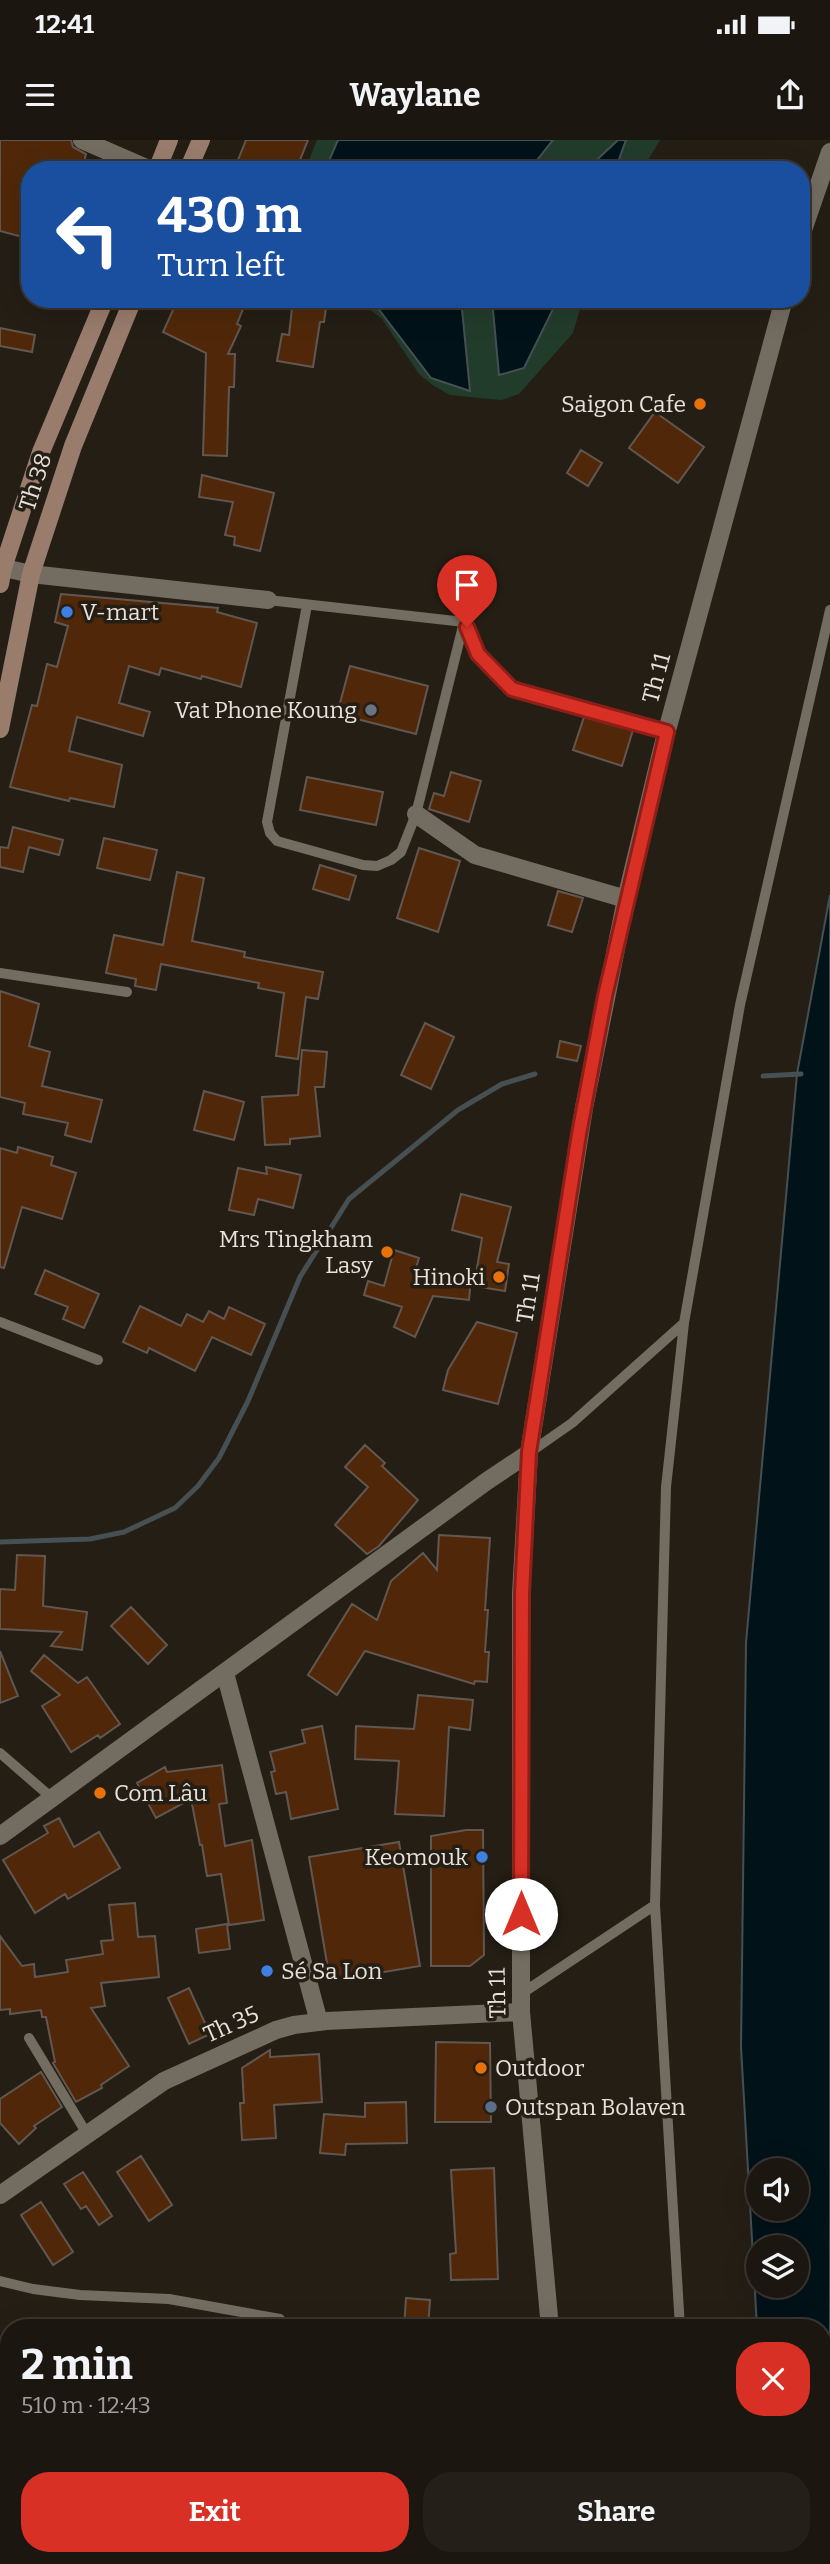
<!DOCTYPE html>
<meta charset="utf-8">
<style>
body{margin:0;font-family:Bitter,serif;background:#241f19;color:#f1f3f6;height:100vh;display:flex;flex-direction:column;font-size:26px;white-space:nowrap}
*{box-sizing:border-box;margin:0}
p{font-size:23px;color:#a09f9f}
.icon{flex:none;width:38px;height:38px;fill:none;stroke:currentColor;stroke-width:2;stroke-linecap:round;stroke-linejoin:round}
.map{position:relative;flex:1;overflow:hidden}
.drawer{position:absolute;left:0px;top:2179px;width:831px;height:247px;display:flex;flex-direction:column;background:#1b1610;border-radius:28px 28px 0 0;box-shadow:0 7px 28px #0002,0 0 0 2px #393530}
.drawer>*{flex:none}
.guide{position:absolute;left:21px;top:21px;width:789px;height:147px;border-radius:28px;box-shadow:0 7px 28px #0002,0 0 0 2px #393530;background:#1a4fa0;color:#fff;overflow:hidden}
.buttons{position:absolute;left:746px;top:2018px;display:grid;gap:14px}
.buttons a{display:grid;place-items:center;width:63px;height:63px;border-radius:50%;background:#1b1610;box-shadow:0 7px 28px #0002,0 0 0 2px #393530;font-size:35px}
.pin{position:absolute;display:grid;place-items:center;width:60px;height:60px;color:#fff;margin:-72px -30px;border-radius:50% 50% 50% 0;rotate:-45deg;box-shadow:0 0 7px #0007}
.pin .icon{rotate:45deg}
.me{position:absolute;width:77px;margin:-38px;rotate:0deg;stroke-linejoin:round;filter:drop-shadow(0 0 5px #0008)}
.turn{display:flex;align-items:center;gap:24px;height:147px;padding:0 21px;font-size:32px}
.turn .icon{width:91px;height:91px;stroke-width:2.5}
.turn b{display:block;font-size:49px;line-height:60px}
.round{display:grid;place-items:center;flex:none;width:74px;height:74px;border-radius:28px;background:#241f19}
.head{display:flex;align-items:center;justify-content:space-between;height:119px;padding:0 21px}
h1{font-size:42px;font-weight:700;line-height:52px}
.cta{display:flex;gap:14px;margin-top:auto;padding:14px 21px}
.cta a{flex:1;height:80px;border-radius:28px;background:#d93025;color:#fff;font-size:28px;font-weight:700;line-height:80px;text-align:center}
.cta a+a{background:#241f19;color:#f1f3f6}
.status{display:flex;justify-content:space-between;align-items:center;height:49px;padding:0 35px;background:#1b1610;direction:ltr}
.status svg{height:19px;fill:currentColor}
header{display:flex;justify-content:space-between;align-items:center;height:91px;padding:0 21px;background:#1b1610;font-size:32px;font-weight:700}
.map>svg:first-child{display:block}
.green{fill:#223c2b}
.water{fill:#021219;stroke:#465053;stroke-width:2;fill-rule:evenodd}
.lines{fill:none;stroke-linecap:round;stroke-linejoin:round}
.stream{stroke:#465053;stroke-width:5}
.building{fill:#502809;stroke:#625750;stroke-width:2}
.lane{stroke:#736c61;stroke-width:10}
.street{stroke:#736c61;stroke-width:18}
.secondary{stroke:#997c6c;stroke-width:18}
.route-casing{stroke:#8d1f18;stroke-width:18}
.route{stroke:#d93025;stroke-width:12}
.food-dot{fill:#e8710a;stroke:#241e15;stroke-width:2.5}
.shop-dot{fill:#3f7fe0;stroke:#241e15;stroke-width:2.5}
.worship-dot{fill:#6b7280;stroke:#241e15;stroke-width:2.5}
.service-dot{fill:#5c6f8a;stroke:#241e15;stroke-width:2.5}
.labels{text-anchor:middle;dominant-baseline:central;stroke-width:7;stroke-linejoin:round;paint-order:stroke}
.poi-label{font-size:23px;fill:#e5e1db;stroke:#241e15;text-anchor:end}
.street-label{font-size:23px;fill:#e5e1db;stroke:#241e15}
</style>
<div class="status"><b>12:41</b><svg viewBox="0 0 49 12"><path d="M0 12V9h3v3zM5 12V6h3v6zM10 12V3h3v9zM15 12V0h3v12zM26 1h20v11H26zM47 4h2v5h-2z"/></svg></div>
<header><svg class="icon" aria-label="menu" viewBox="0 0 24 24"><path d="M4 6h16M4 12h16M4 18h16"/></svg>Waylane<svg class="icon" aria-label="share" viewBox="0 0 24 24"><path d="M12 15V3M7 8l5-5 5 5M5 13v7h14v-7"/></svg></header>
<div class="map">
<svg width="830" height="2424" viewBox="0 0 830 2424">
<rect width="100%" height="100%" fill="#241e15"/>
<path class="green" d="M317,0H338L325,30H305Z
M553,0H618L586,30H529Z
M626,0H660L642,30H616Z
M357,159H371L431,238L470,250L461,159H492L499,235L524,228L558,159H583L573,193L519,254L501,260L450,255L434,246L419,234L382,179Z
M116,2417H234L266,2424H107Z"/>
<path class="water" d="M338,0H553L529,30H325Z
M618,0H626L615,30H586Z
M371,159H461L470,251L431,238Z
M492,159H558L524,228L499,235Z
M830,755V2424H771V2417H822V2188L757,2187L741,1907L746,1503L797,934ZM758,2030H796V2068H758ZM796,2107V2146H758V2107Z"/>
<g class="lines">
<path class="stream" d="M763,936L801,934
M0,1402L90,1399L124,1392L175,1368L198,1346L219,1318L248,1261L300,1137L349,1059L458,970L502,944L535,934"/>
</g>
<path class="building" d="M0,0H71L73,7L86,14L82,30H30V99L0,91Z
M246,0H308L296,30H234Z
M178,159H247L237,184L241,186L228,214H235L234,247H229L227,316L203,315L206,213L163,192Z
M293,159L327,161L324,182H320L313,227L277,221L282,194L289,195Z
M0,188L35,195L32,212L0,206Z
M655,272L704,307L678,343L629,308Z
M581,310L602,323L588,346L567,333Z
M202,335L274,353L260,411L234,405L235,397L225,395L233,362L199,357Z
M61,454L218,468L217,472L257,483L241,547L202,536L201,539L161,528L159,535L129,526L119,563L150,572L143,596L77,577L69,611L122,625L114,667L70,658L69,661L10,647L32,565L37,566L47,524L57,527L68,486L55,482Z
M350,526L428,546L416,594L337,574Z
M584,577L633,590L622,626L573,610Z
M451,632L481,641L469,682L429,669L434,653L444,656Z
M307,637L383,652L376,685L300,670Z
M13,687L63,700L59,715L29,707L23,732L0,727V707L8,708Z
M104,698L157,710L150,740L97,728Z
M419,708L460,721L438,792L397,778Z
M320,725L356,736L349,760L313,749Z
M177,732L204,738L192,801L245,812L244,817L323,832L318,859L306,857L298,919L276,916L284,853L258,848L259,843L161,824L156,850L135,846L136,839L106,833L114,795L163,805Z
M558,751L583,758L572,792L548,785Z
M0,851L39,864L29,906L50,912L42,946L102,960L91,1002L65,995L68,983L23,974L25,963L0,957Z
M425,883L454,897L431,949L401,935Z
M560,901L581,906L577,921L557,917Z
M302,910L327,912L324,947H315L320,996L290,999V1004L265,1005L262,957L298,955Z
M204,951L244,962L234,1000L194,990Z
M18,1007L53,1017L51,1025L76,1033L62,1079L22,1067L4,1128L0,1127V1008L17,1013Z
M266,1027L301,1035L293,1068L258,1059L254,1075L229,1070L238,1028L267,1034Z
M461,1054L511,1067L497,1122L509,1124L505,1151L474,1146L482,1098L452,1090Z
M394,1110L419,1118L414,1135L455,1140V1136L471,1138L469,1160L433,1156L415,1197L394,1187L402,1167L364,1155L368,1141L384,1146Z
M45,1130L99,1154L84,1188L63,1179L68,1167L35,1154Z
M140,1166L181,1186L187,1174L203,1182L209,1171L224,1179L229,1167L265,1184L251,1215L212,1197L195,1231L149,1208L147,1213L123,1202Z
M477,1182L517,1193L498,1264L443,1250L448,1230Z
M365,1305L385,1323L382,1326L418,1360L379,1406L367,1414L335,1385L368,1347L345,1327Z
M439,1395L490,1398L485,1470H488L485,1512H489L487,1542L475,1541L474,1544L365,1511L337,1555L308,1535L352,1464L377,1480L391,1441L423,1413L437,1430Z
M17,1415L45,1416L43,1466L87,1472L82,1510L51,1506L62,1492L0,1489V1449L15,1450Z
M131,1467L167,1505L148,1524L111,1486Z
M0,1511L18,1556L0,1563Z
M44,1515L78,1543L87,1537L120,1584L100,1598L98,1595L71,1612L42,1566L60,1555L31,1531Z
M418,1555L473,1560L470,1590L449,1587L444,1676L395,1674L399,1621L355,1619L356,1586L414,1589Z
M322,1586L338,1669L291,1679L286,1652L276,1654L271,1632L275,1631L270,1612L305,1603L302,1590Z
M222,1625L227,1663L219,1664L225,1706L252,1700L264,1780L229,1785L221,1734L207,1736L202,1705H200L191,1659L156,1678L137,1643L165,1627L167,1632Z
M59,1678L74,1707L99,1692L120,1728L68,1759L65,1754L35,1773L3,1720L48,1693L44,1686Z
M466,1690H483L484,1815L470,1826H431V1696Z
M399,1702L420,1826L330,1841L309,1717Z
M135,1763L138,1797L155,1796L159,1837L101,1843L105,1866L91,1868L129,1926L101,1945L102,1948L76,1962L53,1923L55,1922L46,1877H42L41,1870L10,1874V1869L0,1870V1796L22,1826L34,1824L35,1837L68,1832L66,1820L103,1814L101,1801L113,1800L109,1765Z
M227,1784L230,1809L199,1813L196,1789Z
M189,1848L210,1894L189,1904L168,1858Z
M436,1902L490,1903L491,1982H435Z
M270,1910V1917L319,1914L322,1962L274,1965L276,1998L242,2000L240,1963H244L242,1928Z
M41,1932L62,1967L34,1986L36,1988L19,2004L0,1983V1959Z
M406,1962L407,2003L346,2004L345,2015L320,2013L324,1974L365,1977V1963Z
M141,2016L172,2065L149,2081L117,2032Z
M494,2028L498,2139L451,2140L450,2114L456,2113L451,2030Z
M83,2032L112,2076L99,2085L86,2066L81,2069L64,2044Z
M41,2062L73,2112L53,2125L21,2075Z
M406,2158L430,2160L428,2188H404Z"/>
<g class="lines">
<path class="lane" d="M268,460L464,482
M307,465L267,682L270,693L277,701L363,725L377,726L391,720L401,712L416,674L464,482
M464,482L478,514L512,549L667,592
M0,833L127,852
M0,1182L98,1220
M529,1313L572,1283L684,1183L740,865L830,470
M0,1613L52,1658
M521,1854L655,1765
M29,1898L87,1994
M0,2141L33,2149L80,2155L169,2159L280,2179
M680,2188L655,1765L666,1347L684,1183
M697,2417V2424"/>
<path class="street" d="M82,0L151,30
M802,93L830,12
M0,427L31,434L268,460
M416,674L475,715L626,759
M225,1533L319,1882
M0,1696L487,1341L529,1313
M0,2055L164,1941L276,1890L294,1885L326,1881L521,1872
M550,2188L521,1872V1454L529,1313L584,968L626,759L662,609L784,159
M564,2417V2424"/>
<path class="secondary" d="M157,30L169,0
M188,30L201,0
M0,444L3,428L41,312L105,159
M0,589L31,434L73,306L133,159"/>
</g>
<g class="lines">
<defs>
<path id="route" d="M467,487L478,514L512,549L667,592L605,856L579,994L529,1312L522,1454L521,1774"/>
</defs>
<use href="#route" class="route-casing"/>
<use href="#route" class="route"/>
</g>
<g class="food-dot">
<circle cx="700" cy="264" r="7"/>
<circle cx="387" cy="1112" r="7"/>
<circle cx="499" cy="1137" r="7"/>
<circle cx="100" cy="1653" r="7"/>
<circle cx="481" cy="1928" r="7"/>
</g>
<g class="shop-dot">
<circle cx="67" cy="472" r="7"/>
<circle cx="482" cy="1717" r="7"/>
<circle cx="267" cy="1831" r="7"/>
</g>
<circle class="worship-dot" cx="371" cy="570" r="7"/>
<circle class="service-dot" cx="491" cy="1967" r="7"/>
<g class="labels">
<g class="poi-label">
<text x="686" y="264">Saigon Cafe</text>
<text x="81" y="472" text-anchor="start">V-mart</text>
<text x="357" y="570">Vat Phone Koung</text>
<text x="373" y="1099">Mrs Tingkham<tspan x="373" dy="26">Lasy</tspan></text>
<text x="485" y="1137">Hinoki</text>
<text x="114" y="1653" text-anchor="start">Com Lâu</text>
<text x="468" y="1717">Keomouk</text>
<text x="281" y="1831" text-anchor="start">Sé Sa Lon</text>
<text x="495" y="1928" text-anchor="start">Outdoor</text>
<text x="505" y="1967" text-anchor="start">Outspan Bolaven</text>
</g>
<g class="street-label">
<text transform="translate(35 342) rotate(-72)">Th 38</text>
<text transform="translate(656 538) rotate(-75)">Th 11</text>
<text transform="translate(528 1158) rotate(-81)">Th 11</text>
<text transform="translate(497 1853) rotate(-91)">Th 11</text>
<text transform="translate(231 1884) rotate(-24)">Th 35</text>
</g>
</g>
</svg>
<div class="buttons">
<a><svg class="icon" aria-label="sound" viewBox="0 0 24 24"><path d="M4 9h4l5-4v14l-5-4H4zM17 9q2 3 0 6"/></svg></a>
<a><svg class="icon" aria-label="layers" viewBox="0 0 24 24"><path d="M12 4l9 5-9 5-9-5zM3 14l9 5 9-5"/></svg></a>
</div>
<div class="pin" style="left:467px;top:487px;background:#d93025"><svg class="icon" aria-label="arrive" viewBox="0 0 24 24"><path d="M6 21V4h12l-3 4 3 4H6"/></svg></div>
<svg class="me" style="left:521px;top:1774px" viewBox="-20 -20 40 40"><circle r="19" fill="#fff"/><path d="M0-13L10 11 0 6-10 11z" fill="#d93025"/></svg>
<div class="guide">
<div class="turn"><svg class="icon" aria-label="left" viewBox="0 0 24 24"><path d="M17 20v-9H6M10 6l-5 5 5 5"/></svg><div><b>430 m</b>Turn left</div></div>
</div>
<section class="drawer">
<div class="head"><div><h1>2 min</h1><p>510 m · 12:43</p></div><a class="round" style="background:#d93025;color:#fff"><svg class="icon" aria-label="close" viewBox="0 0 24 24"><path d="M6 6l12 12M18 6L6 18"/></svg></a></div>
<div class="cta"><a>Exit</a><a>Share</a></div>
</section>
</div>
